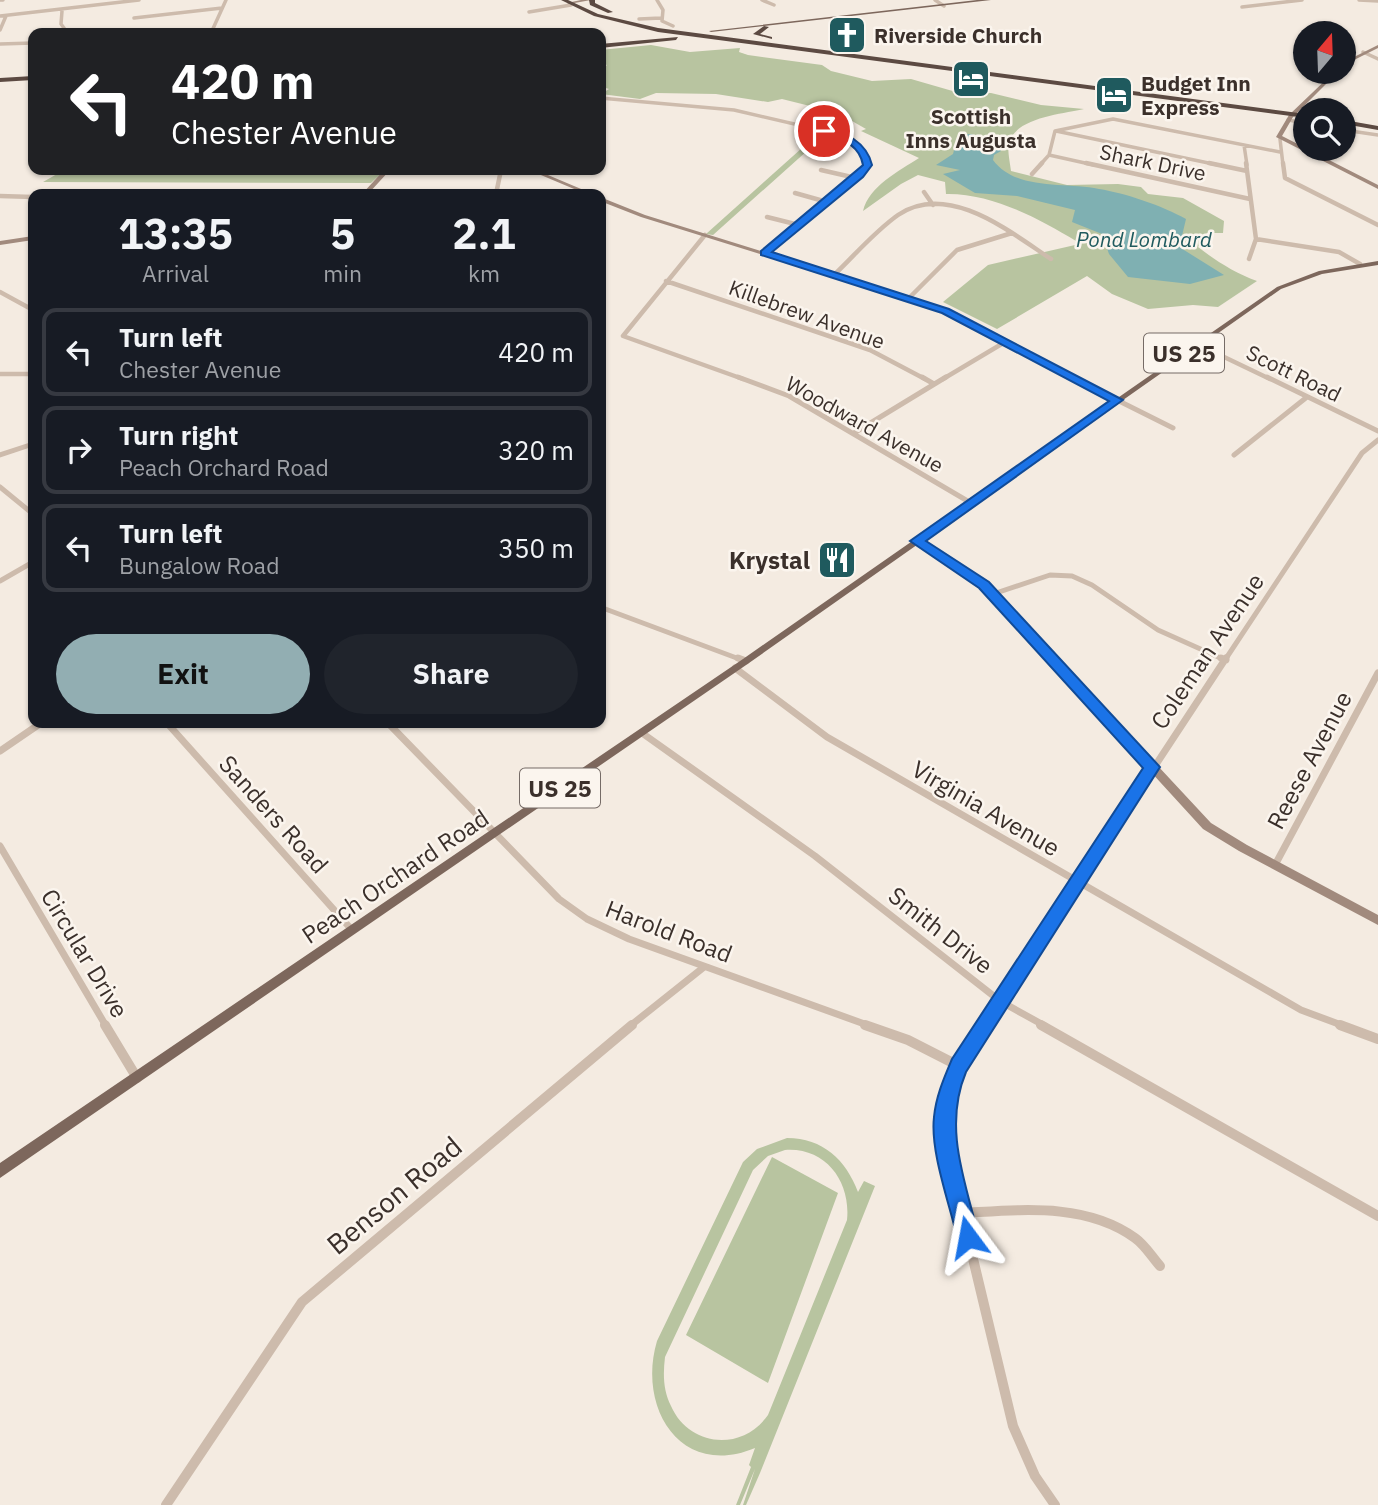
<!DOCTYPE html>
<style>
body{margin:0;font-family:"IBM Plex Sans",sans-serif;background:#20242c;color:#f1f3f6;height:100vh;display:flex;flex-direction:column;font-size:26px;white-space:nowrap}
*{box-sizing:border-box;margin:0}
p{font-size:23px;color:#9ea1a6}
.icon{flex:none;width:38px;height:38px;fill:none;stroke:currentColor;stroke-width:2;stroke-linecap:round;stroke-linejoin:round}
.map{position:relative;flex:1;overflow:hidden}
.side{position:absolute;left:28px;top:189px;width:578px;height:539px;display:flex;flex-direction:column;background:#171b24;border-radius:14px;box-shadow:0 2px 5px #0004}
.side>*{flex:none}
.guide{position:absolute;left:28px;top:28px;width:578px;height:147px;border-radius:14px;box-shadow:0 2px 5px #0004;background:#202124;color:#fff;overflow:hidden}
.needle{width:46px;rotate:19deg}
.controls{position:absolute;left:1293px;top:21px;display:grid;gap:14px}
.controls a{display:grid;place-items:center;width:63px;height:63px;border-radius:50%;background:#171b24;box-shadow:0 2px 5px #0004;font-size:35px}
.pin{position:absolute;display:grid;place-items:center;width:60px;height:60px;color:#fff;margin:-30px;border:4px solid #fff;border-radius:50%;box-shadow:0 2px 7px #0007}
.me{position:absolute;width:77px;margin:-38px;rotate:347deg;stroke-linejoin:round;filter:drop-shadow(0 0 5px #0008)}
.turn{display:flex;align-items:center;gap:24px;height:147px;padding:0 28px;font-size:32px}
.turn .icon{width:91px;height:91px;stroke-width:2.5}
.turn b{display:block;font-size:49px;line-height:60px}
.eta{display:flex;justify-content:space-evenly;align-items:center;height:119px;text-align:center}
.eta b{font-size:42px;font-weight:800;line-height:49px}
.cta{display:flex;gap:14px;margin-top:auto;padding:14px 28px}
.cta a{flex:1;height:80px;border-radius:42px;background:#92aeb2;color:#111;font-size:28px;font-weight:800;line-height:80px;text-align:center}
.cta a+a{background:#20242c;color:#f1f3f6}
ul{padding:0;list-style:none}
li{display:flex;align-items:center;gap:21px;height:88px;margin:0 14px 10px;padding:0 14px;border:4px solid #363941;border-radius:14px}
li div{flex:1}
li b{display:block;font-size:26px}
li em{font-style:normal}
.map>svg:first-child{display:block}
.green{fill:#b8c4a0;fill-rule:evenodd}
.water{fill:#7fb0b2}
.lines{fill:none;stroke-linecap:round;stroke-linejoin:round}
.street-far4{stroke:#cdbbac;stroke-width:3.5}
.street-far3{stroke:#cdbbac;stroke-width:4.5}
.street-far2{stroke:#cdbbac;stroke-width:5}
.street-far1{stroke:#cdbbac;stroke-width:7}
.street{stroke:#cdbbac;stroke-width:10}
.secondary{fill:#a18a7d;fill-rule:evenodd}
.primary{fill:#7d675c;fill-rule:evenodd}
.highway{fill:#5c4a42;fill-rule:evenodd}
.route{fill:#1a73e8;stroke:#114b97;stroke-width:2}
.labels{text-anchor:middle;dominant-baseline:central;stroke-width:5;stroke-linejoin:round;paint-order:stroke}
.far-poi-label{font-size:21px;font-weight:bold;fill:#3b302b;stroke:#fbf5ee;text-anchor:start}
.far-street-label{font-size:21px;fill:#3b302b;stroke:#fbf5ee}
.far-water-label{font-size:21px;font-style:italic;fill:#1f5a5e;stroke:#fbf5ee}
.shield{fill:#fbf5ee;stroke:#756b66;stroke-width:2}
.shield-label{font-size:23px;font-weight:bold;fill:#3b302b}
.poi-label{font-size:24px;font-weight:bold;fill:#3b302b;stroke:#fbf5ee;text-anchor:end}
.street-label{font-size:24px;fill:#3b302b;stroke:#fbf5ee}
.near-street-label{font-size:28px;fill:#3b302b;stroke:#fbf5ee}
</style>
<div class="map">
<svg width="1378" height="1505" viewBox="0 0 1378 1505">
<rect width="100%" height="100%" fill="#f4ebe1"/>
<path class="green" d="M651,45L690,52L740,48L739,52L748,55L822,65L831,71L872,81L911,79L956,92L991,93L1041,105L1084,109C1063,114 1016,117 1009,143C1007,149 1010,163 1011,171L1067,185L1118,184L1141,187L1148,194L1183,198L1224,221L1223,233H1207L1198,247C1216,261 1235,273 1257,281L1218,307L1193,305L1148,309L1112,294L1087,276L997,329L943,302L988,265L1075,245L1076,241C1038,218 991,193 946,194L945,182L918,175L901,184L863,211C869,186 899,171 919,158L861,131L866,129L838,113L782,99L768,102L716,94L656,93L640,99L601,94L609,89L600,86V72L607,65L600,63V50Z
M821,131L827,133L713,235L706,234Z
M64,170H385L371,183L43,182Z
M787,1138C823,1138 846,1160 858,1192L864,1181L875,1186L760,1473L746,1505H743L755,1469L740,1505H736L751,1467L749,1465L755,1448C681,1479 637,1408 657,1341L743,1162L757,1149ZM785,1150C826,1147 851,1182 847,1220L768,1415C742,1452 689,1447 671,1406C663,1390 663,1374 665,1357L753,1170L768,1156Z
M772,1157L838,1193L768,1383L686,1335Z"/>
<path class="water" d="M971,134L993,143L1001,151L994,155L993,160C1016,191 1064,182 1099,189C1125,193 1163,206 1186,219L1181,240L1184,250L1224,275L1190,284L1128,277L1109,254L1102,234L1072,222L1075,210L1017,196L975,193L943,174L960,170L936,165L953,154L958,135Z"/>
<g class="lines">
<path class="street-far4" d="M0,0H3
M657,0L663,10L662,21L673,26
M762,0L774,5
M935,0L944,6
M1359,0L1378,1
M1242,7L1302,0
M62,11L61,24L64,28
M529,12L571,5
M0,16L139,0
M134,18L222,8
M639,19L661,18
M0,30L6,16
M527,32L534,33
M211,33L226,0
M238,33L279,31
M0,44L33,43
M1363,52L1378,59
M600,98L734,110L816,129
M1288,120L1306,123
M822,126L823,130L858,145L867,165
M1344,130L1378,135
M1056,131L1218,165
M1280,139L1283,165
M1244,145L1247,165
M1049,155L1094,165
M1040,165L1049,155L1055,131L1113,119L1280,152"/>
<path class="street-far3" d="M1086,163L1250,199
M1209,163L1247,171
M1246,163L1256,239L1249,259
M1283,163L1285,178L1378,225
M821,170L856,178
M1032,174L1042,163
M924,192L933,205
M795,193L827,202
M496,194L501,170
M0,196L33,197
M767,217L799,225
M705,235L623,336L743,379
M1256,239L1339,252L1360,264
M765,253L860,175L867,163
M834,275C855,255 874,232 898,215C948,181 1010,232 1051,259
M666,281L870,350L925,379
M0,292L33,310
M909,298L957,250L1012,233
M1197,344L1270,379
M0,374H33
M943,379L1005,342"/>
<path class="street-far2" d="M738,377L789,396L971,503
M922,377L934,384
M1267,377L1378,431
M1117,400L1173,428
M854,433L946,377
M0,455L33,444
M1234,455L1307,397
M0,487L33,514
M0,581L33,562
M993,594L1050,575L1072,576L1092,585L1158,630L1225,660
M600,607L742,660
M1225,660L1362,453L1378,440"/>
<path class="street-far1" d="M738,658L746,661
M1221,658L1226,660
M735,668L827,737L1301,1010L1344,1026
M167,723L352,930
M388,723L559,899L587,919L629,939L870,1026
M642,733L815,856L1000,1001L1045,1026
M0,751L41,723
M0,846L106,1026
M1275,865L1378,673
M630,1026L704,967
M984,1026L1226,658"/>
<path class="street" d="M105,1025L137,1078
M865,1025L908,1040L959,1066
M985,1025C957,1069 942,1096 947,1150L1013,1426L1035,1476L1055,1505
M1041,1025L1378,1216
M1340,1025L1378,1039
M962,1213C1020,1210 1085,1202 1135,1238C1145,1245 1152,1257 1160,1266
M166,1505L302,1302L632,1025"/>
<path class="secondary" d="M581,0H591L569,4L567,3Z
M1378,45V48L1344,65V62Z
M1334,72H1338L1293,117L1282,136L1378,185V189L1276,137L1289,115Z
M384,170H390L368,194H362Z
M529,170H536L593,194H586Z
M600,197L645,215L937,306L1120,400L1115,401L933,308L641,217L600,201Z
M33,236V240L0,245V241Z
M917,538L974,573L996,592L1211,823L1247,845L1378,915V925L1239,851L1203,829L990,596L968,577L914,543V539Z"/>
<path class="primary" d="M977,0H991L711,32L709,31Z
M1378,261V265L1322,274L1281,289L749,663L0,1178V1163L743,659L1277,287L1319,271Z"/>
<path class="highway" d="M561,0H568L598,14L658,28L1306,114V118L658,32L594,16Z
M589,0H595V3L613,12L608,13L590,5Z
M764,26L769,27L760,34L772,37V39L753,34Z
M678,37L676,40L600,48V44Z
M33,76V80L0,82V78Z
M1344,120L1378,126V130L1344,124Z"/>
</g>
<path class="route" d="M821,129C844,129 867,143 872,165L863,177L772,252L949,309L1123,400L926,541L989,582L1160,767L966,1072C943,1127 965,1181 979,1237L975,1244L968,1248L960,1244L957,1237C949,1202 930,1151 934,1117C936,1096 944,1078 952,1059L1143,768L979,588L910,541L1109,401L942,313L761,255V251L863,165C859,143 841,140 821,132Z"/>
<defs>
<symbol id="church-square" viewBox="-11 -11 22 22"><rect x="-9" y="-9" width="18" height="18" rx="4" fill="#1f5a5e" stroke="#fbf5ee"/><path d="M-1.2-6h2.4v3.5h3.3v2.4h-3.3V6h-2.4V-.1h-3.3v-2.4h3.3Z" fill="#fff"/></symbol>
<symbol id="hotel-square" viewBox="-11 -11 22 22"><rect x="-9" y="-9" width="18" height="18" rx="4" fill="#1f5a5e" stroke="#fbf5ee"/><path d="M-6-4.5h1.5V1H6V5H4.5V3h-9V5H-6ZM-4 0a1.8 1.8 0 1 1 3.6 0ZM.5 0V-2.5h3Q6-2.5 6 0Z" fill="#fff"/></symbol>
<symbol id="restaurant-square" viewBox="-11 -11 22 22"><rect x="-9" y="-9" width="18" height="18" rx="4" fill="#1f5a5e" stroke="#fbf5ee"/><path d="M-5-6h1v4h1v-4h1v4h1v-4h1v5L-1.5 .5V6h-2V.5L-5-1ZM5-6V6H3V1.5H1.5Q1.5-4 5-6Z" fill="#fff"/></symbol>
</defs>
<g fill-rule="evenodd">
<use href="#church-square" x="825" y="13" width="44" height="44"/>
<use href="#hotel-square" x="949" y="57" width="44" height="44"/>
<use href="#hotel-square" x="1092" y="73" width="44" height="44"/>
<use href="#restaurant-square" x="815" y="538" width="44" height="44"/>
</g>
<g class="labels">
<g class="far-poi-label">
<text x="874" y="35">Riverside Church</text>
<text x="1141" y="83">Budget Inn<tspan x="1141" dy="24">Express</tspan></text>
<text x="971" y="116" text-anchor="middle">Scottish<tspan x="971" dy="24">Inns Augusta</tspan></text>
</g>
<g class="far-street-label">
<text transform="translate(1153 162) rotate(12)">Shark Drive</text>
<text transform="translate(807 314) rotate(20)">Killebrew Avenue</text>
<text transform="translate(1294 373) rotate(26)">Scott Road</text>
<text transform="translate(865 424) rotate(29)">Woodward Avenue</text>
</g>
<g class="far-water-label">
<text x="1144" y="239">Pond Lombard</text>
</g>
<g class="shield">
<rect x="1144" y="333.5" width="80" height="39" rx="5"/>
<rect x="520" y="768.5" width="80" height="39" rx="5"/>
</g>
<g class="shield-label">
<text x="1184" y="353">US 25</text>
<text x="560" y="788">US 25</text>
</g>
<g class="poi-label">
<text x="810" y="560">Krystal</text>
</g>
<g class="street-label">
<text transform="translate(1207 651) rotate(-56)">Coleman Avenue</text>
<text transform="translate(1309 760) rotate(-62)">Reese Avenue</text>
<text transform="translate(986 808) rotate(30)">Virginia Avenue</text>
<text transform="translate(274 814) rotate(48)">Sanders Road</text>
<text transform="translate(395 876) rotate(-34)">Peach Orchard Road</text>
<text transform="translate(941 930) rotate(38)">Smith Drive</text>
<text transform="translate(669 931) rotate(21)">Harold Road</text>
<text transform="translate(85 953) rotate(59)">Circular Drive</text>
</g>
<g class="near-street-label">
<text transform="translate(394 1195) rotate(-40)">Benson Road</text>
</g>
</g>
</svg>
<div class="controls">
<a><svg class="needle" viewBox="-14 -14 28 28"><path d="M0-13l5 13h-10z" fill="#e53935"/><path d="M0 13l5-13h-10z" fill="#9ea1a6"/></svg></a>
<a><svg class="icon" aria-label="search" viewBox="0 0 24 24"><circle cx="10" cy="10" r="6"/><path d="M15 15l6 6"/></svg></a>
</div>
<div class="pin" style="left:824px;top:131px;background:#d93025"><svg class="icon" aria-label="arrive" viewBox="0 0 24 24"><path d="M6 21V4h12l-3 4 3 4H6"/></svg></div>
<svg class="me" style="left:968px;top:1237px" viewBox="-20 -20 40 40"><path d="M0-17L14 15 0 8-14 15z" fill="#1a73e8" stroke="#fff" stroke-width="4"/></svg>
<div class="guide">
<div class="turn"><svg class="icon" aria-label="left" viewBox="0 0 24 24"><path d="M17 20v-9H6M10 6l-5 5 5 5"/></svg><div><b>420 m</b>Chester Avenue</div></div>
</div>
<section class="side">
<div class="eta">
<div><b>13:35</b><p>Arrival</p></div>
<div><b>5</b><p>min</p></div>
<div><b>2.1</b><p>km</p></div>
</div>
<ul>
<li><svg class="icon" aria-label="left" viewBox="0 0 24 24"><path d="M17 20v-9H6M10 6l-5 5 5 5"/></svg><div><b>Turn left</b><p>Chester Avenue</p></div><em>420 m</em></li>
<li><svg class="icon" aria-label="right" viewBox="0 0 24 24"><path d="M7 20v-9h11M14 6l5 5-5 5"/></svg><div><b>Turn right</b><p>Peach Orchard Road</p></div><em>320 m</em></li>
<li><svg class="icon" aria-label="left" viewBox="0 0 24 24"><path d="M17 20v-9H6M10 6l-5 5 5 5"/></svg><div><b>Turn left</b><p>Bungalow Road</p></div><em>350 m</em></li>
</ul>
<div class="cta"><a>Exit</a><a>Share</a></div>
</section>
</div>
